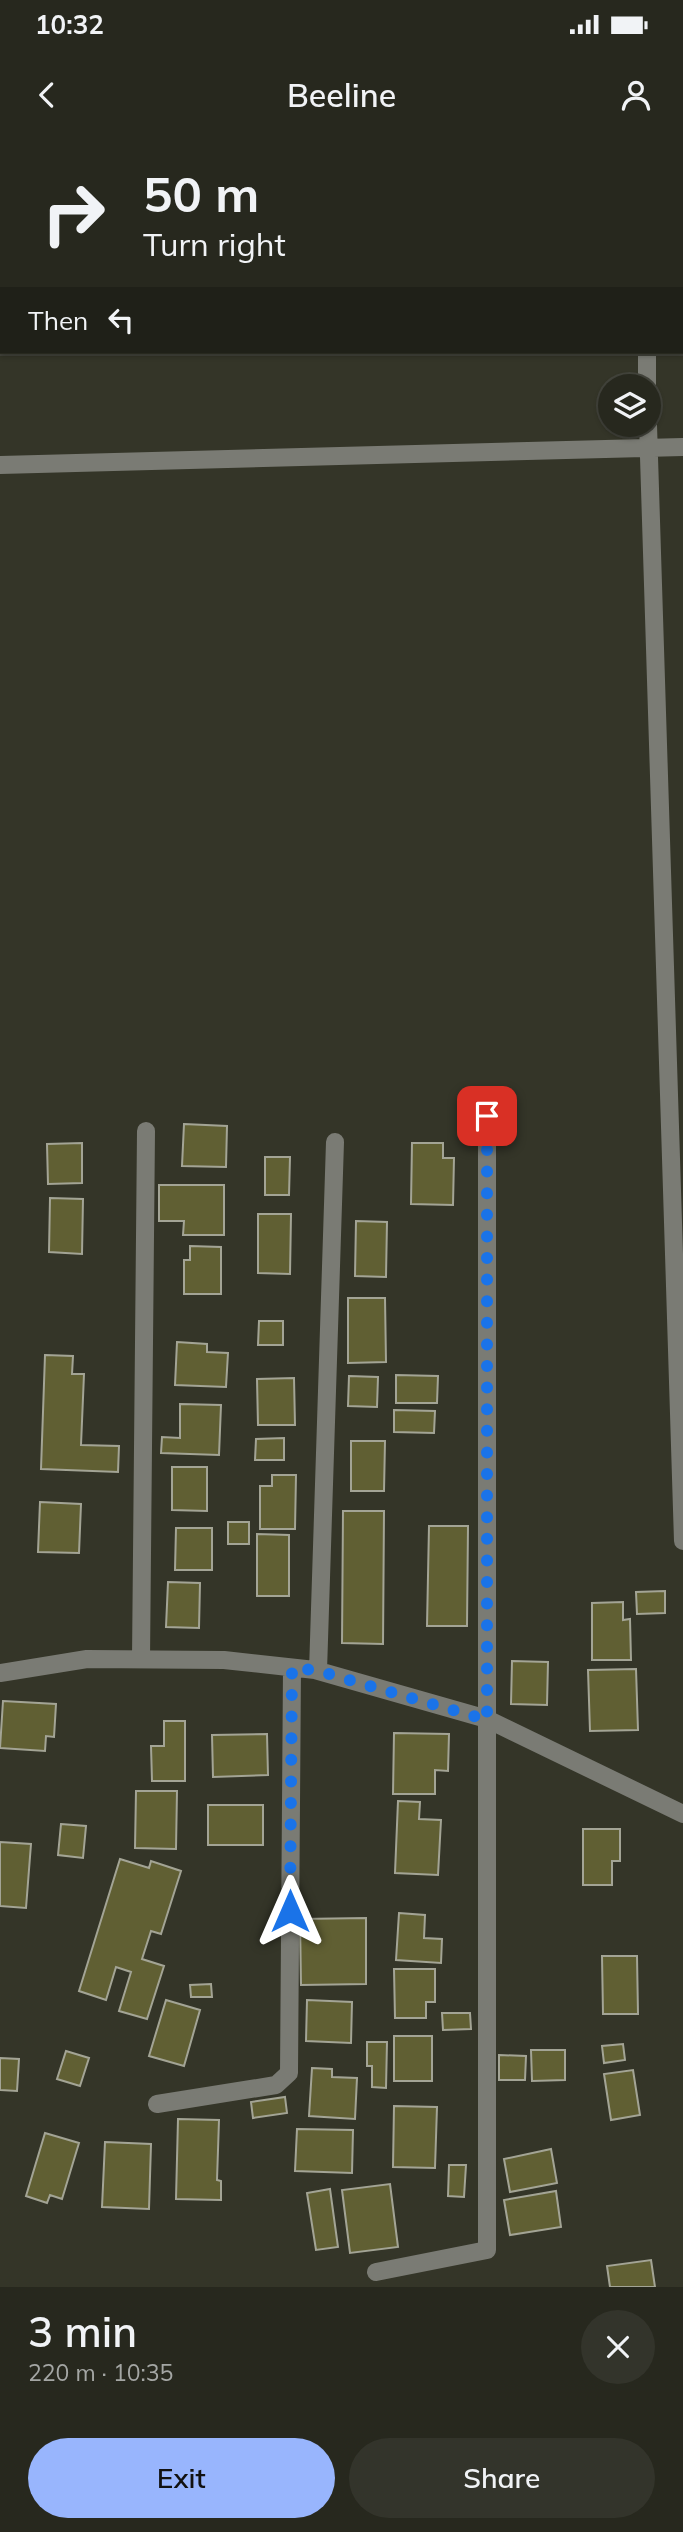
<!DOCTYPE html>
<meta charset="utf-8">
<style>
body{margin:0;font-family:Mulish,sans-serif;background:#33342b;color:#f1f3f6;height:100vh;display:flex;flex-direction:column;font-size:26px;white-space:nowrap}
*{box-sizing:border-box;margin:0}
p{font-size:23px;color:#a4a6a4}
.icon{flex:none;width:38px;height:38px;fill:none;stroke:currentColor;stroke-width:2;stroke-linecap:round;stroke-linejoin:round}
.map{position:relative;height:2147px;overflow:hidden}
.sheet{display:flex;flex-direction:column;background:#27281e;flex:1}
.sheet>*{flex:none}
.hud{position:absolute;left:0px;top:0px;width:684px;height:214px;box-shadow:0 2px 5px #0004,0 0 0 2px #43443c;background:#27281e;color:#f1f3f6;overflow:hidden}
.tools{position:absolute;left:598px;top:234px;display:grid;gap:14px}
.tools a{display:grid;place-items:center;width:63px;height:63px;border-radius:50%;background:#27281e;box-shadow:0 2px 5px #0004,0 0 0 2px #43443c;font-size:35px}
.pin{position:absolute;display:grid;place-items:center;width:60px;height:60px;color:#fff;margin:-30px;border-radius:14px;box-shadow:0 4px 10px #0006}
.me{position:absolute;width:77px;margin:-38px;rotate:0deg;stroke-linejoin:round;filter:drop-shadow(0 0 5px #0008)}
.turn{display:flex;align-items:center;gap:24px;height:147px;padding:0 28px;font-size:32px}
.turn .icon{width:91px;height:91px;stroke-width:2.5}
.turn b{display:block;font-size:49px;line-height:60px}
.then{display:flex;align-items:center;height:66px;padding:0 28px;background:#0003;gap:14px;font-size:26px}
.round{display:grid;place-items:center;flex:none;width:74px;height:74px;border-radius:37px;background:#33342b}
.overview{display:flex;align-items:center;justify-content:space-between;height:119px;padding:0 28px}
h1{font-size:42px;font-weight:600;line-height:52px}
.button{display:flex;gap:14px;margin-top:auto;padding:14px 28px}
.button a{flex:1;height:80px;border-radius:42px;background:#98b5fd;color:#111;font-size:28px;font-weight:600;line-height:80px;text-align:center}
.button a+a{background:#33342b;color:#f1f3f6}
.status{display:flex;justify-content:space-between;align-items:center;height:49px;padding:0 35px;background:#27281e;direction:ltr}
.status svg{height:19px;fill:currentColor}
header{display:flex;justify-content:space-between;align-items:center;height:91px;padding:0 28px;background:#27281e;font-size:32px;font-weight:600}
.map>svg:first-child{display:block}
.building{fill:#605f33;stroke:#a3a495;stroke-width:2}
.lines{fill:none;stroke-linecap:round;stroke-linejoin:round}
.minor{stroke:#7a7b74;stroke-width:18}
.route{stroke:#1a73e8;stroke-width:12;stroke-dasharray:0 21.6}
</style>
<div class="status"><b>10:32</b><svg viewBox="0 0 49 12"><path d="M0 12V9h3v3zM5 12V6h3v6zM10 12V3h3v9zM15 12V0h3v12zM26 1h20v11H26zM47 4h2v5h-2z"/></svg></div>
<header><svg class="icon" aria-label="back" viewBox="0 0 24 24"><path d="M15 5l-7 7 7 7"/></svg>Beeline<svg class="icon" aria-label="person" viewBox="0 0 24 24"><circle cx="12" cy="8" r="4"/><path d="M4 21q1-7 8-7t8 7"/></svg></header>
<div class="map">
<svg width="683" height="2147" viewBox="0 0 683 2147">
<rect width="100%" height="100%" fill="#343528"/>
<path class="building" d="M184,984L227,986L226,1027L182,1026Z
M82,1003V1043L48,1044L47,1004Z
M412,1003H443V1018H454L453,1065L411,1064Z
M265,1017H290L289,1055H265Z
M159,1045H224V1095H183L184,1081H159Z
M50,1058L83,1059L82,1114L49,1112Z
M258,1074H291L290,1134L258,1133Z
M356,1081L387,1082L386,1137L355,1136Z
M190,1106L221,1107V1154H184V1120H190Z
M348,1158H385L386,1222L348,1223Z
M259,1181H283V1205H258Z
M177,1202L207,1204V1212L228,1213L226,1247L175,1245Z
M45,1215L73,1216L72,1234H84L81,1305L119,1306L118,1332L41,1329Z
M396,1235L438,1236L437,1263H396Z
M349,1236L378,1237L377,1267L348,1266Z
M294,1238L295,1285H258L257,1239Z
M180,1264L221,1265L219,1315L161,1313L162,1297L180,1298Z
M394,1270L435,1271L434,1293L394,1292Z
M284,1298V1320H255L256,1299Z
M351,1301H385L384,1351H351Z
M172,1327H207V1371L172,1370Z
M272,1335H296L295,1389H260V1346H272Z
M40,1362L81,1364L79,1413L38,1412Z
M343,1371H384L383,1504L342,1503Z
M228,1382H249V1404H228Z
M429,1386H468L467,1486H427Z
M176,1388H212V1430H175Z
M257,1394L289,1395V1456H257Z
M168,1442L200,1443L199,1488L166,1487Z
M665,1451V1473L637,1474L636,1452Z
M623,1462V1480L630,1479L631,1520H592V1463Z
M512,1521L548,1522L547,1565L511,1564Z
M636,1529L638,1590L590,1591L588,1530Z
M3,1561L56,1564L54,1597L46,1596L45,1611L0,1608Z
M164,1581H185V1641H152L151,1606H164Z
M394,1593L449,1594L448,1631L435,1630V1654H393Z
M267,1594L268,1635L213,1637L212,1595Z
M136,1651H177L176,1709L135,1708Z
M398,1661L420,1662L419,1679L441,1680L438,1735L395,1733Z
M208,1665H263V1705H208Z
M61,1684L86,1686L83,1718L58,1715Z
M583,1689H620V1721H612V1745H583Z
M0,1702L31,1704L26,1768L0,1766Z
M120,1719L149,1728L151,1721L181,1731L161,1794L151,1791L142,1819L164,1826L147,1879L119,1871L131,1832L116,1827L106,1860L79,1851Z
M399,1773L425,1775L424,1798L442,1799L441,1823L396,1820Z
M366,1778V1844L301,1845L300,1779Z
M602,1816H637L638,1874H603Z
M394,1829H435V1862H426V1878H395Z
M211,1844L212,1857H191L190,1845Z
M166,1860L200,1870L184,1926L149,1916Z
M307,1860L352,1862L351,1903L306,1901Z
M442,1873H470L471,1889L443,1890Z
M394,1896H432V1941H394Z
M367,1902H387L386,1948L372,1947V1926H367Z
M623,1904L625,1920L604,1923L602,1906Z
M531,1910H565V1940L532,1941Z
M66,1911L89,1918L80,1946L57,1939Z
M499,1915L526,1916L525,1940H499Z
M0,1918L19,1919L17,1951L0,1950Z
M312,1928L332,1929V1937L357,1938L355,1979L309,1976Z
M633,1930L640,1975L611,1980L604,1934Z
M285,1957L287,1973L253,1978L251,1962Z
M394,1966L437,1967L435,2028L393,2027Z
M178,1979L219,1980L217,2040L221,2041V2060L176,2059Z
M297,1989L353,1990L352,2033L295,2031Z
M45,1993L79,2003L62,2059L50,2055L47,2063L26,2056Z
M105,2002L151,2004L149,2069L102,2067Z
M551,2009L557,2043L510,2052L504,2019Z
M449,2025H466L464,2057L448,2056Z
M390,2044L398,2107L350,2113L342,2050Z
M330,2049L338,2107L316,2110L307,2053Z
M556,2051L561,2087L510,2095L504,2060Z
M651,2120L655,2147H610L607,2126Z"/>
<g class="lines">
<path class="minor" d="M644,0V2
M647,212V247
M648,285L683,1401
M0,325L683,307
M141,1519L146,991
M318,1531L335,1002
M0,1533L87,1519L224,1520L315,1530L487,1579L683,1674
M157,1964L276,1945L289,1933L292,1528
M376,2132L487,2110V976"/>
</g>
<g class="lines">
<path class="route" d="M290,1771L292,1528L315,1530L487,1580V976"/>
</g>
</svg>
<div class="tools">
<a><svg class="icon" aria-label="layers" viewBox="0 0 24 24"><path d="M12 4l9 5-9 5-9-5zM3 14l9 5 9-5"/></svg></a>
</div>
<div class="pin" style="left:487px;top:976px;background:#d93025"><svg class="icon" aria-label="arrive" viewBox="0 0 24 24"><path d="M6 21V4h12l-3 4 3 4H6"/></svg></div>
<svg class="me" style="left:290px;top:1771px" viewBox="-20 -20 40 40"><path d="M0-17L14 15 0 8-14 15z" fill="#1a73e8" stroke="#fff" stroke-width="4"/></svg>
<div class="hud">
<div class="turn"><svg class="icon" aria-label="right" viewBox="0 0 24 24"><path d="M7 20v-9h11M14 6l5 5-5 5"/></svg><div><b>50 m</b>Turn right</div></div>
<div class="then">Then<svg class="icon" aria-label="left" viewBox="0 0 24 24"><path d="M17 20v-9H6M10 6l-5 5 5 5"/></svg></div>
</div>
</div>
<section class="sheet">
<div class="overview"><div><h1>3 min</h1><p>220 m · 10:35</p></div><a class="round"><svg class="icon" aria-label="close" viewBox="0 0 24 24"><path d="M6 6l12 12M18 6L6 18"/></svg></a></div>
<div class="button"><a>Exit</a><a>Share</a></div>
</section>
